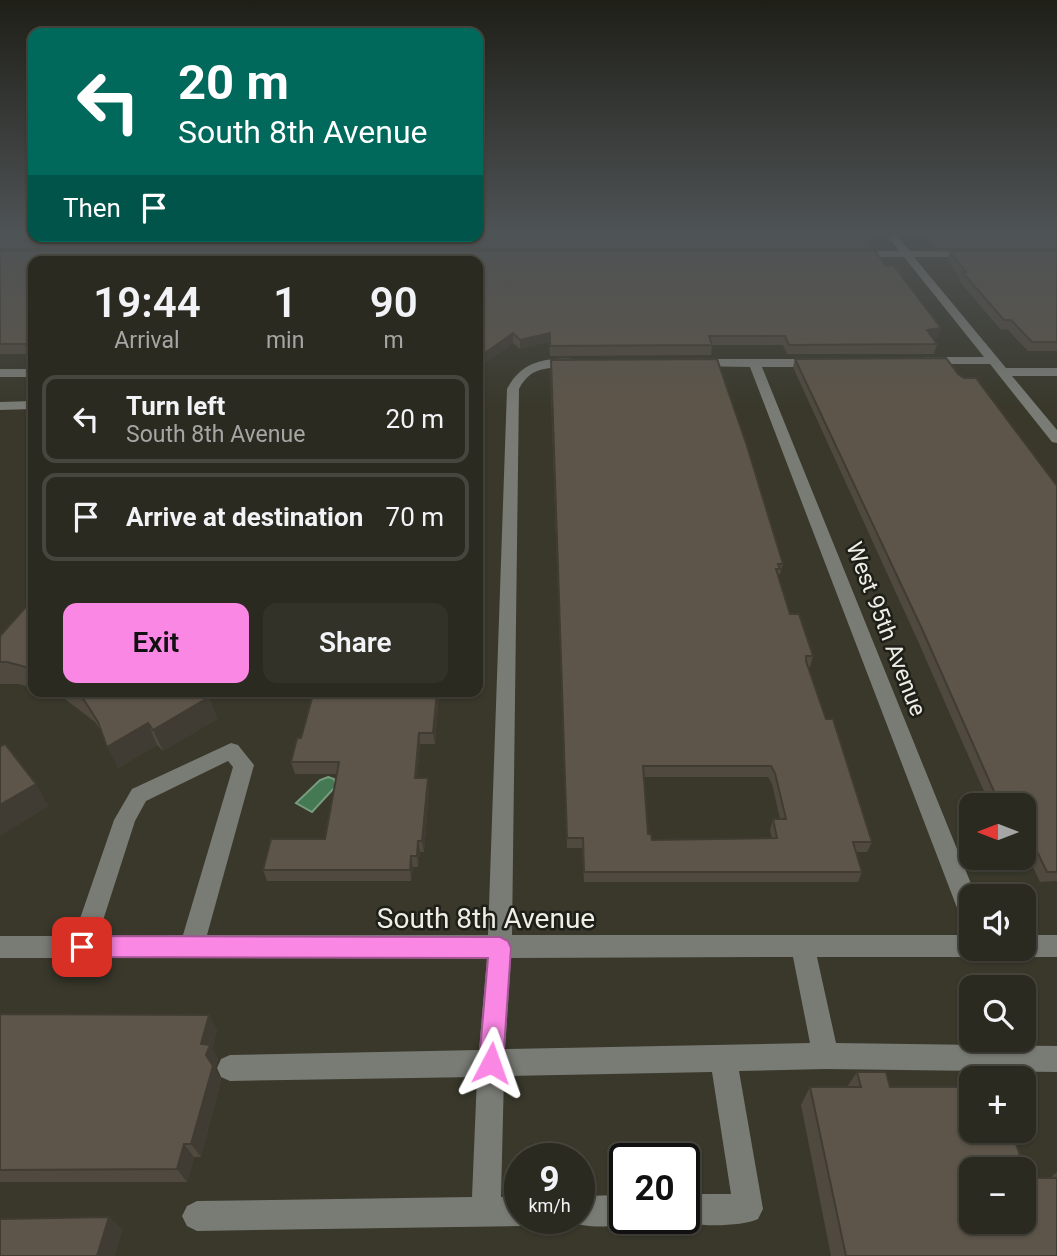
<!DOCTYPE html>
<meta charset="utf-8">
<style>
body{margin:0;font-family:Roboto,sans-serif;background:#333229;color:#f1f3f6;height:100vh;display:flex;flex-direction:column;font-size:26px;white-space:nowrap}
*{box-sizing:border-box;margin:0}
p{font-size:23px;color:#a6a7a5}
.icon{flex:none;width:38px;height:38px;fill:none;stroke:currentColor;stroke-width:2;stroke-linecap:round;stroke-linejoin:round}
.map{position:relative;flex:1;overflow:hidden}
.drawer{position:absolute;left:28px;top:256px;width:455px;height:441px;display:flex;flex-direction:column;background:#2b2a20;border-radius:14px;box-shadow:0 2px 5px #0004,0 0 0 2px #47463e}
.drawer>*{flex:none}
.hud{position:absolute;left:28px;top:28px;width:455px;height:214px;border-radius:14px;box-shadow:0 2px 5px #0004,0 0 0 2px #47463e;background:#00695c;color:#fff;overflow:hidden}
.needle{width:46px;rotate:270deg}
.controls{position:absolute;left:959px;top:793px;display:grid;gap:14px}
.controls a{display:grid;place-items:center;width:77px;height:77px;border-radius:14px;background:#2b2a20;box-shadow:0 2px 5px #0004,0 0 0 2px #47463e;font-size:35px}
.speed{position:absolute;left:504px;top:1143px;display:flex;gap:14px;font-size:35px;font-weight:700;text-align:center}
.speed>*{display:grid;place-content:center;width:91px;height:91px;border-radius:50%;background:#2b2a20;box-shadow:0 2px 5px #0004,0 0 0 2px #47463e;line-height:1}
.speed small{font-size:18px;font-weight:400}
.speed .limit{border:4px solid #111;border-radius:10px;background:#fff;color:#111}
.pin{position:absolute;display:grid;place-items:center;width:60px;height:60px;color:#fff;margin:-30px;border-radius:14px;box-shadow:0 4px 10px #0006}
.me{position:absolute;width:77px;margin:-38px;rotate:4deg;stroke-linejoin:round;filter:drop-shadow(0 0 5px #0008)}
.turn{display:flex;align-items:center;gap:24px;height:147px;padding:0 35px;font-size:32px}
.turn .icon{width:91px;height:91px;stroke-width:2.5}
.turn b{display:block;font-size:49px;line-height:60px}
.then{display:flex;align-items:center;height:66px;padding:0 35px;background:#0003;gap:14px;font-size:26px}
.eta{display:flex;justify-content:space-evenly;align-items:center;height:119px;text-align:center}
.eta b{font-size:42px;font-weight:600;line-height:49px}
.cta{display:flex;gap:14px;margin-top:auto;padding:14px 35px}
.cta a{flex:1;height:80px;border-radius:14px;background:#fb87e5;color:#111;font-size:28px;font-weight:600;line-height:80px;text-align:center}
.cta a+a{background:#333229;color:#f1f3f6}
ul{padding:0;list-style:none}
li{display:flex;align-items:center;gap:21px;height:88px;margin:0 14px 10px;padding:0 21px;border:4px solid #47463e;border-radius:14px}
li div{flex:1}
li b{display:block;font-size:26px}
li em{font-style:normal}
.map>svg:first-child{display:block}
.water{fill:#457953;stroke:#789c7f;stroke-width:2}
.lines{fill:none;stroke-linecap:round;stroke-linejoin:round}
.minor{fill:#797b75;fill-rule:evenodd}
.wall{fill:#50493f;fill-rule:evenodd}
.shaded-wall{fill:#413c33}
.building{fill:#5d5549;stroke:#413c33;stroke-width:2;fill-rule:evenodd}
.route{fill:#fb87e5;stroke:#a35895;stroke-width:2}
.labels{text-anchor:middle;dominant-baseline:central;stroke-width:5;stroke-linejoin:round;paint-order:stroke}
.street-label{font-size:23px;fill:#efeee6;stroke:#1f1f19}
.near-street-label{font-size:28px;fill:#efeee6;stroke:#1f1f19}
</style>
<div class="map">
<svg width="1057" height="1256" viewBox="0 0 1057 1256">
<rect width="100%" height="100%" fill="#39382b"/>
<path class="water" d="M328,777L334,779L336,786L312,812L296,803L320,780Z"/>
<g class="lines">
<path class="minor" d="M885,232H894L910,251L976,252L978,254L973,257H914L1006,368H1057V376H1012L1057,430V443L1052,442L990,364H923V358L927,357H984L904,257H854L849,254L854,251H899Z
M574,359L580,363L578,366C553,370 533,362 519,389L512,935H971V948H982L980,954L971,957H817L836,1043L1057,1046V1072L826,1069L739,1071L763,1209L758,1219C741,1227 688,1228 673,1218H684V1194H731L712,1072L504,1076L501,1197L520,1196V1218H532L530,1221L520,1226L197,1231L187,1226L182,1216L187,1206L197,1201L472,1197L477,1077L230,1081L221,1077L217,1068L221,1059L230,1055L479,1050L487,958H0V936H74L114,820L132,789L231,743L238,745L254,765L207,935H488L507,389C522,361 544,358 574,359ZM228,761L233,767L183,935L98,936L135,821L146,801ZM793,957L810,1043L505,1049L511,958Z
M696,359H815L821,363L815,367H762L976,896H971V924L963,921L959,913L750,367L692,366L690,363Z
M0,369H33V377H0Z
M33,401V409L0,410V402Z
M1024,935H1057V957H1024L1015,954L1013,948H1024Z
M625,1195V1218H636L635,1220C617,1228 587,1229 569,1221L567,1218H579V1196Z"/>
</g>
<path class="wall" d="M0,232L867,240L865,248H0Z
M923,232H1057V248H937Z
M0,251H875L886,266H894L941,328L938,338H933L937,344L934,354H787L783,345H712L711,355L550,356L549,342L520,349L513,343L478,368V261H33V354H0Z
M950,251H1057V351H1028L1007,329L1001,330L959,281L960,277L947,260Z
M795,359L958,374L1057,486V881L1040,882L1024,848V805H990L917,639L793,367Z
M550,369L783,564L780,574H779L778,577L790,614L813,656L810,667H808L826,719L872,842L867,852H857L862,872L858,882H584L582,848H567ZM644,777H768L772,784L780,819H773L770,830L772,839L652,840L648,834Z
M33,599V688L19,684H0V636Z
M47,691H204L209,697L217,719L163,751L157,745L118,768L103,734L95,722L65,699Z
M439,691L435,744H420L417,778L429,789L424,852H420L418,867H413L411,881H267L263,870L325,839L337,774H295L291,762L301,738Z
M0,1014L217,1030L212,1049L218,1059L215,1069L221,1080L201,1157H194L187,1182H0Z
M857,1072L890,1087L1028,1178H1053L1052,1176L1057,1172V1256H831L801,1105L810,1087H847Z"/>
<path class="shaded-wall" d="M941,328L938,338L924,340L927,330Z
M513,333V343L478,368V358Z
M550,333L549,342L520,349V340Z
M437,691H439L435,744L433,733Z
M209,697L217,719L163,751L153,730Z
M148,723L157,745L118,768L107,747Z
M419,733L420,744L416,789L415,778Z
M428,778L429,789L424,852L422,841Z
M36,784L49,806L0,836V805Z
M418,841L420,852L418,867L417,856Z
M411,856L413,867L411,881L410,870Z
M209,1015L217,1030L212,1049L218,1059L215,1069L221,1080L201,1157L191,1144L206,1055L201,1044Z
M184,1144L194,1157L187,1182L177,1169Z
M109,1217L123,1229L115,1256H97Z"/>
<path class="building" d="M0,232H33V236H478V232H862L867,240H0Z
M933,232H1057V240H940Z
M0,251H875L886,266H894L941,328L927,330L937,344L789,345L785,336H709L712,345L550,346V333L520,340L513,333L478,358V261H33V344H0Z
M950,251H1057V342H1032L1011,320H1004L962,272H966Z
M946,358L958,374L964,378H976L1057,486V872H1047L1030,837H1024V805H1000L922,629L795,359Z
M717,359L747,446L783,564H778L780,569H776L790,614H799L813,656H806V661L826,719H833L872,842H853L862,872H584L583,838H567L551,360ZM643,766H771L775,773L786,819H773L777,838L652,840L651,834H648Z
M33,599V669L7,662H0V636Z
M72,691H204L209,697L153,730L148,723L107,747L98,722L84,700Z
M314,691H437L433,733H419L415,778H428L422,841H418L417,856H411L410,870H263L271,839H325L339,762H291L297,738H301Z
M5,744L36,784L0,805V747Z
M0,1014L209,1015L201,1044L210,1045L206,1055L213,1066L191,1144H184L177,1169L0,1170Z
M857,1072H886L890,1087H971V1130H1011L1028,1178H1057V1256H846L810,1087H861ZM971,1169H1024V1222H971Z
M109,1217L97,1256H0V1219Z"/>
<linearGradient id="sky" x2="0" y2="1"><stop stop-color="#1f1f18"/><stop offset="0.57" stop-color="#4e5355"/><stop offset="1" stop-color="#4e5355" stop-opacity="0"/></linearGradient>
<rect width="1057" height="408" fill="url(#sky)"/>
<path class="route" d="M82,936L500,937L508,941L511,948L503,1063L500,1071L491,1075L483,1071L479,1063L488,958L82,957L75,954L71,947L75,939Z"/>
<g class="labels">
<g class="street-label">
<text transform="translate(886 629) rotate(69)">West 95th Avenue</text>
</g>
<g class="near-street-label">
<text x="486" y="918">South 8th Avenue</text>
</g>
</g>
</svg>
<div class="controls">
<a><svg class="needle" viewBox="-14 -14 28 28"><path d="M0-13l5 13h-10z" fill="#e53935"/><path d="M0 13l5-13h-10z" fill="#a6a7a5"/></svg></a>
<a><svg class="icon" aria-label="sound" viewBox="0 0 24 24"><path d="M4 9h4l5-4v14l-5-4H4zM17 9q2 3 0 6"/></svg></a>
<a><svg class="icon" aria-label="search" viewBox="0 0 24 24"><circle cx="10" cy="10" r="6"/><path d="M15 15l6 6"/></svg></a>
<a>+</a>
<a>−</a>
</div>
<div class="speed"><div>9<small>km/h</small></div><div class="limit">20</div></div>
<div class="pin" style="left:82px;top:947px;background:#d93025"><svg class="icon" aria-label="arrive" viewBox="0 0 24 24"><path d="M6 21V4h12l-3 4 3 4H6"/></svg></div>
<svg class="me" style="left:491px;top:1063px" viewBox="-20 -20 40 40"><path d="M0-17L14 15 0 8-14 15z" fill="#fb87e5" stroke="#fff" stroke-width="4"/></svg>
<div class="hud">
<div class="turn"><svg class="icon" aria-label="left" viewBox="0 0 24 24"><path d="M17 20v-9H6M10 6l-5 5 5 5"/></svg><div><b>20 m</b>South 8th Avenue</div></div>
<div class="then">Then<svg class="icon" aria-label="arrive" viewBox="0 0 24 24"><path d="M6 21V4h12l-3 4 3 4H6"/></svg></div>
</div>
<section class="drawer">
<div class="eta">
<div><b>19:44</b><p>Arrival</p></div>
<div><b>1</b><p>min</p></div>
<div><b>90</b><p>m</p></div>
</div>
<ul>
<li><svg class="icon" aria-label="left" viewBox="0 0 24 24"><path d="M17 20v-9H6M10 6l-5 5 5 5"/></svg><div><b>Turn left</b><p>South 8th Avenue</p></div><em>20 m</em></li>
<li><svg class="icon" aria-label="arrive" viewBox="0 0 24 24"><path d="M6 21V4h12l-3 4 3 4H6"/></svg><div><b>Arrive at destination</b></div><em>70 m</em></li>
</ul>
<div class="cta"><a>Exit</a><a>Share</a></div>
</section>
</div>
